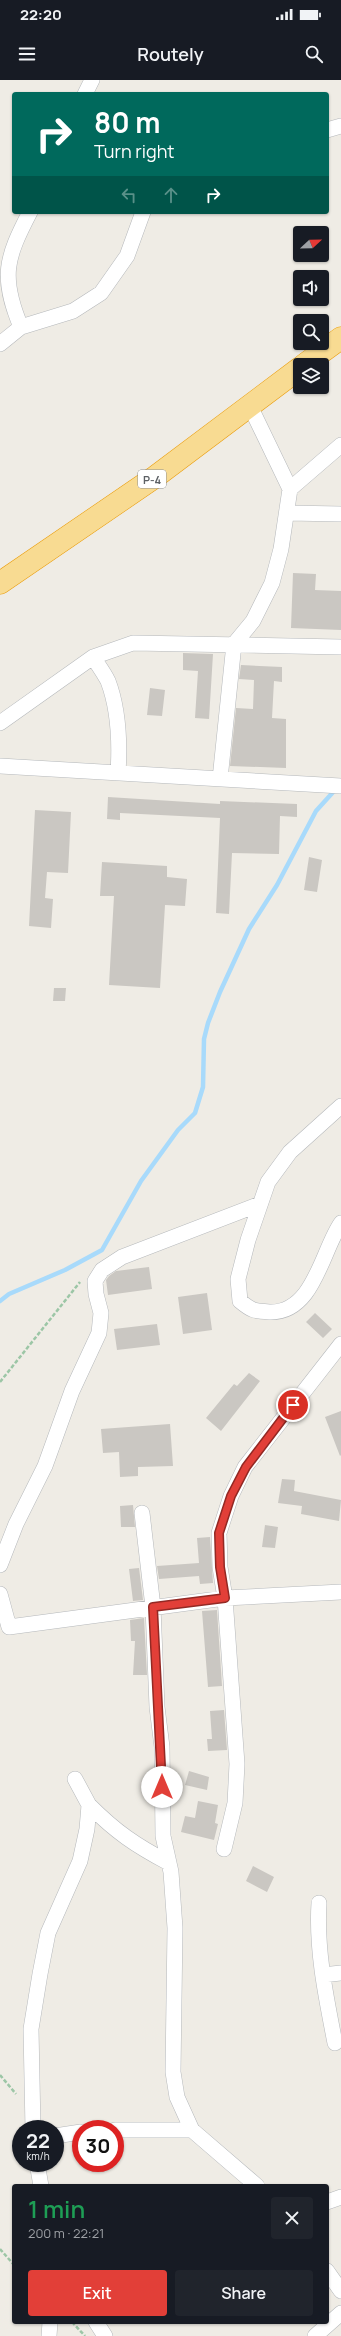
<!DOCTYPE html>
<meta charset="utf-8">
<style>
body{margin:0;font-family:Manrope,sans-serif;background:#20242c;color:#f1f3f6;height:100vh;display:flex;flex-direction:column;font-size:15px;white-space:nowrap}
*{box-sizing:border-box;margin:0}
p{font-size:13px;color:#9ea1a6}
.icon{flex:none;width:22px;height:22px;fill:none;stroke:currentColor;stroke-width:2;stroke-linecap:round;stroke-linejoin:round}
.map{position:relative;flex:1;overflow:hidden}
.details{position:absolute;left:12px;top:2104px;width:317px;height:140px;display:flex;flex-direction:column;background:#171b24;border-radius:4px;box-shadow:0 1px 3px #0004}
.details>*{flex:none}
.banner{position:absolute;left:12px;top:12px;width:317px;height:122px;border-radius:4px;box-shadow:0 1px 3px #0004;background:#00695c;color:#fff;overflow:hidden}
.needle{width:26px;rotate:68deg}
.buttons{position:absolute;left:293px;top:146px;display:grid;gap:8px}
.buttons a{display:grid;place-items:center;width:36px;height:36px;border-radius:4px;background:#171b24;box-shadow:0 1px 3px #0004;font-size:20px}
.speed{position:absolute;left:12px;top:2040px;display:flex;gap:8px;font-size:20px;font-weight:700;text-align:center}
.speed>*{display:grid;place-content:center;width:52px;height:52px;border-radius:50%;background:#171b24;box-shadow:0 1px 3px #0004;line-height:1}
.speed small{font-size:10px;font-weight:400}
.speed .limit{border:6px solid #d22;background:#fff;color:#111}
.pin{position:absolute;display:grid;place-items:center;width:34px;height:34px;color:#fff;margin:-17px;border:2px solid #fff;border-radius:50%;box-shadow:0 1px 4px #0007}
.me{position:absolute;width:44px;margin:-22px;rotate:0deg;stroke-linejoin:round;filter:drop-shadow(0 0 3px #0008)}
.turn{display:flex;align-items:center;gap:14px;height:84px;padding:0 16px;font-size:18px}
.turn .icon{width:52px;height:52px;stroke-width:2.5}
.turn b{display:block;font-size:28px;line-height:34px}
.lanes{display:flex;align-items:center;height:38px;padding:0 16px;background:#0003;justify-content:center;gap:20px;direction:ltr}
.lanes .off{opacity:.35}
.round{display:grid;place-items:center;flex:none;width:42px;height:42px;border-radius:4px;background:#20242c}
.summary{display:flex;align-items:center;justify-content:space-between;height:68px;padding:0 16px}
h1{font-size:24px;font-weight:600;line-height:30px;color:#1e9e55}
.primary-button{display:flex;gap:8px;margin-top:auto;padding:8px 16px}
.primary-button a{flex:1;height:46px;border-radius:4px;background:#e23f38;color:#fff;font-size:16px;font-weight:600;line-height:46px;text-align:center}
.primary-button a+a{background:#20242c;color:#f1f3f6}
.status{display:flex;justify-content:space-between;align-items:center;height:28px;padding:0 20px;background:#171b24;direction:ltr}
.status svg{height:11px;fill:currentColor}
header{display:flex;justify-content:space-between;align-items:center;height:52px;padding:0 16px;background:#171b24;font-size:18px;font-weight:600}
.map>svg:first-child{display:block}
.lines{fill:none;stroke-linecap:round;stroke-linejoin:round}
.stream{stroke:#a8dafb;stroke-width:4.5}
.building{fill:#cac7c2}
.street-casing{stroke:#b5b8bb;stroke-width:16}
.highway-casing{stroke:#ea9c0a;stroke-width:23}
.path{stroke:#9cc6a6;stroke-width:2.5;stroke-dasharray:4 2;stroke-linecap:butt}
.street{stroke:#fff;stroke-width:15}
.highway{stroke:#f8db92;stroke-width:22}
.route-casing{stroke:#932924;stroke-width:10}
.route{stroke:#e23f38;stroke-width:7}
.labels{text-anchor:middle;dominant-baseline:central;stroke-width:3;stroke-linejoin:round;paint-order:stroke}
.shield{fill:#fff;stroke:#8e9093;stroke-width:1}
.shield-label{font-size:11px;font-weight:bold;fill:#5d6165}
</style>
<div class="status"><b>22:20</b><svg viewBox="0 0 49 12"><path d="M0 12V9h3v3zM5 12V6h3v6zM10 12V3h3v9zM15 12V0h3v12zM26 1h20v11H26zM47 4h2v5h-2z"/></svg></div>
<header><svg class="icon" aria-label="menu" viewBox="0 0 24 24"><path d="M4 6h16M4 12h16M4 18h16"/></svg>Routely<svg class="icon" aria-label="search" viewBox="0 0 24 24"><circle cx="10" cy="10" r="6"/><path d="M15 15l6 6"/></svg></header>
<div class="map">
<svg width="341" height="2256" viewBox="0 0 341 2256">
<rect width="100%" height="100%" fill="#efece5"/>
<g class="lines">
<path class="stream" d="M0,1221L9,1214L65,1190L102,1170L141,1101L178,1050L195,1033L203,1007L204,959L208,943L220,912L249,849L277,805L316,731L335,710"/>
</g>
<path class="building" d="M293,493L316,494L315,510L341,511V550L291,548Z
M183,573L213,574L209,639L195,638L198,591L183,590Z
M241,585L282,587V602L274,601L272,638L286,639V688L230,686L236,628L253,629L254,600L239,599Z
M150,608L165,610L162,636L147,635Z
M108,717L220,724V721L297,724V737L280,736L279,774L232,773L229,834L216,833L220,738L120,733V740L107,739Z
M35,730L71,732L68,793L47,792L45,818L53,819L51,848L29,846Z
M309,777L322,780L317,812L304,810Z
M102,782L167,786V797L187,799L185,826L165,825L160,908L109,905L114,816H100Z
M54,908H66L65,921H53Z
M149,1187L152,1209L108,1215L106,1200L109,1196L116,1191Z
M207,1213L212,1250L183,1254L178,1217Z
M315,1233L332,1249L323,1258L306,1242Z
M157,1244L160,1265L117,1270L114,1249Z
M249,1293L260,1301L221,1351L206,1338L234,1304L237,1306Z
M341,1331V1375L340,1376L325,1337Z
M170,1344L173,1386L138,1387V1396L120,1397L119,1372L103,1373L101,1349Z
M282,1399L295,1400L294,1411L341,1420L339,1441L301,1434L302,1426L278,1423Z
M133,1425L135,1447H121L120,1426Z
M265,1445L278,1447L275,1468L262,1467Z
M210,1457L213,1503L200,1504L199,1496L159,1499L157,1486L199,1483L197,1458Z
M139,1488L143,1520L133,1521L129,1489Z
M217,1530L222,1606L208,1607L202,1531Z
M144,1538L147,1595H133L135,1561H131L130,1540Z
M224,1630L227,1670L208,1671L207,1659H212L210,1631Z
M189,1691L209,1697L207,1710L185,1705Z
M198,1721L218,1725L215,1743L218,1744L214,1760L181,1752L185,1736L195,1738Z
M253,1786L274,1797L267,1812L246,1801Z"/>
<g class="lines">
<defs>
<path id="street" d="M85,14L92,0
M327,50L341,46
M21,247C0,197 6,178 30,132
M0,264L21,247L73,231L101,213L127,176L143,132
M290,409L341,365
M288,433L341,434
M93,577L133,563L341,567
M0,643L93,577C98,585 104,593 108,601C119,630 120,662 118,693
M0,686L341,706
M220,699L234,564L253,541L272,503L281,469L290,409L250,326
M341,1026L290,1072L268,1102L248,1160L238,1199L240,1221C252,1231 254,1231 270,1232C314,1233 322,1170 341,1143
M142,1433L153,1527L157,1627L162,1667L163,1756L171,1792L175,1848L173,1992L177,2017L192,2050L257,2106
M0,1485L16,1444L45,1386L72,1311L99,1253L101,1233L96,1214L95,1201L102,1190L122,1177L260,1124
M0,1514L9,1547L225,1518L341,1512
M89,1725C116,1752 135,1765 169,1783
M224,1769L235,1723L237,1684L225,1518L220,1487L219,1453L231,1416L245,1387L341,1264
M319,1823C316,1870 326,1917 335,1963
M323,1895L341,1893
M33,2049L31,1949L40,1894L48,1853L80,1781L87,1749L89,1725L75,1699
M115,2050H192
M55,2056L81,2052
M37,2083L41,2106
M327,2122L341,2117
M327,2191L341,2211
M96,2242L105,2256
M49,2256L50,2242
M315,2256L341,2233"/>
<path id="highway" d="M304,285L341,258
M0,503L155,397L300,288"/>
</defs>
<use href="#street" class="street-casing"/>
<use href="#highway" class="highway-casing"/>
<path class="path" d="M0,1302L80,1202
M0,1995L16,2014
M0,2169L14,2185
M72,2242L85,2256"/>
<use href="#street" class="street"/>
<use href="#highway" class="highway"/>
</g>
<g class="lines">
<defs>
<path id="route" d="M162,1707L153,1527L225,1518L220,1487L219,1453L231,1416L246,1387L293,1325"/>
</defs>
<use href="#route" class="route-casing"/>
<use href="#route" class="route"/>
</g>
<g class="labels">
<rect class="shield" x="138" y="390" width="28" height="18" rx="3"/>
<g class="shield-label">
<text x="152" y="399">P-4</text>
</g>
</g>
</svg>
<div class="buttons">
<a><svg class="needle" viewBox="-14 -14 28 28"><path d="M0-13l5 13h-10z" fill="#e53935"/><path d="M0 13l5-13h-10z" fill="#9ea1a6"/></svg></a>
<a><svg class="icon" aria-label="sound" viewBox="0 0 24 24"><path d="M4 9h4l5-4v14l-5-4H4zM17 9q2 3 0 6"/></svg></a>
<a><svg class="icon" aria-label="search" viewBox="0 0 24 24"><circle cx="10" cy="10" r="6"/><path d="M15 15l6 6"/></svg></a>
<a><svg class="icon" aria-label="layers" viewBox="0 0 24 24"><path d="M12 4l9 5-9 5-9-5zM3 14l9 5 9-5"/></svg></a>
</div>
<div class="speed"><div>22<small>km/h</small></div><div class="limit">30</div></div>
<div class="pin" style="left:293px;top:1325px;background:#d93025"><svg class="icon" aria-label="arrive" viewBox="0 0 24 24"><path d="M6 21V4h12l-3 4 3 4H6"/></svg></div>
<svg class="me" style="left:162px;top:1707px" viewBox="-20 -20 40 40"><circle r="19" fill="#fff"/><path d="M0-13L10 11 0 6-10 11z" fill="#e23f38"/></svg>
<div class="banner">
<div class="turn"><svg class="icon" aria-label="right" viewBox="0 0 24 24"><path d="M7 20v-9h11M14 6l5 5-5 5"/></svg><div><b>80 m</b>Turn right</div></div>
<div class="lanes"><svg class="icon off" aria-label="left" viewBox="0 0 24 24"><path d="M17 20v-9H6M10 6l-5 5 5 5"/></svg><svg class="icon off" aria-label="ahead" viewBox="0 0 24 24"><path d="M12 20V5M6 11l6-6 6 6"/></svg><svg class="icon" aria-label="right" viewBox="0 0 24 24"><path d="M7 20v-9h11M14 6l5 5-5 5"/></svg></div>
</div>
<section class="details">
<div class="summary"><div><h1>1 min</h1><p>200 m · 22:21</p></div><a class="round"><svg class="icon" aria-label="close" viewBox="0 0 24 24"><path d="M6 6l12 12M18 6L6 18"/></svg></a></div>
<div class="primary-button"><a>Exit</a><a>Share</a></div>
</section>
</div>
